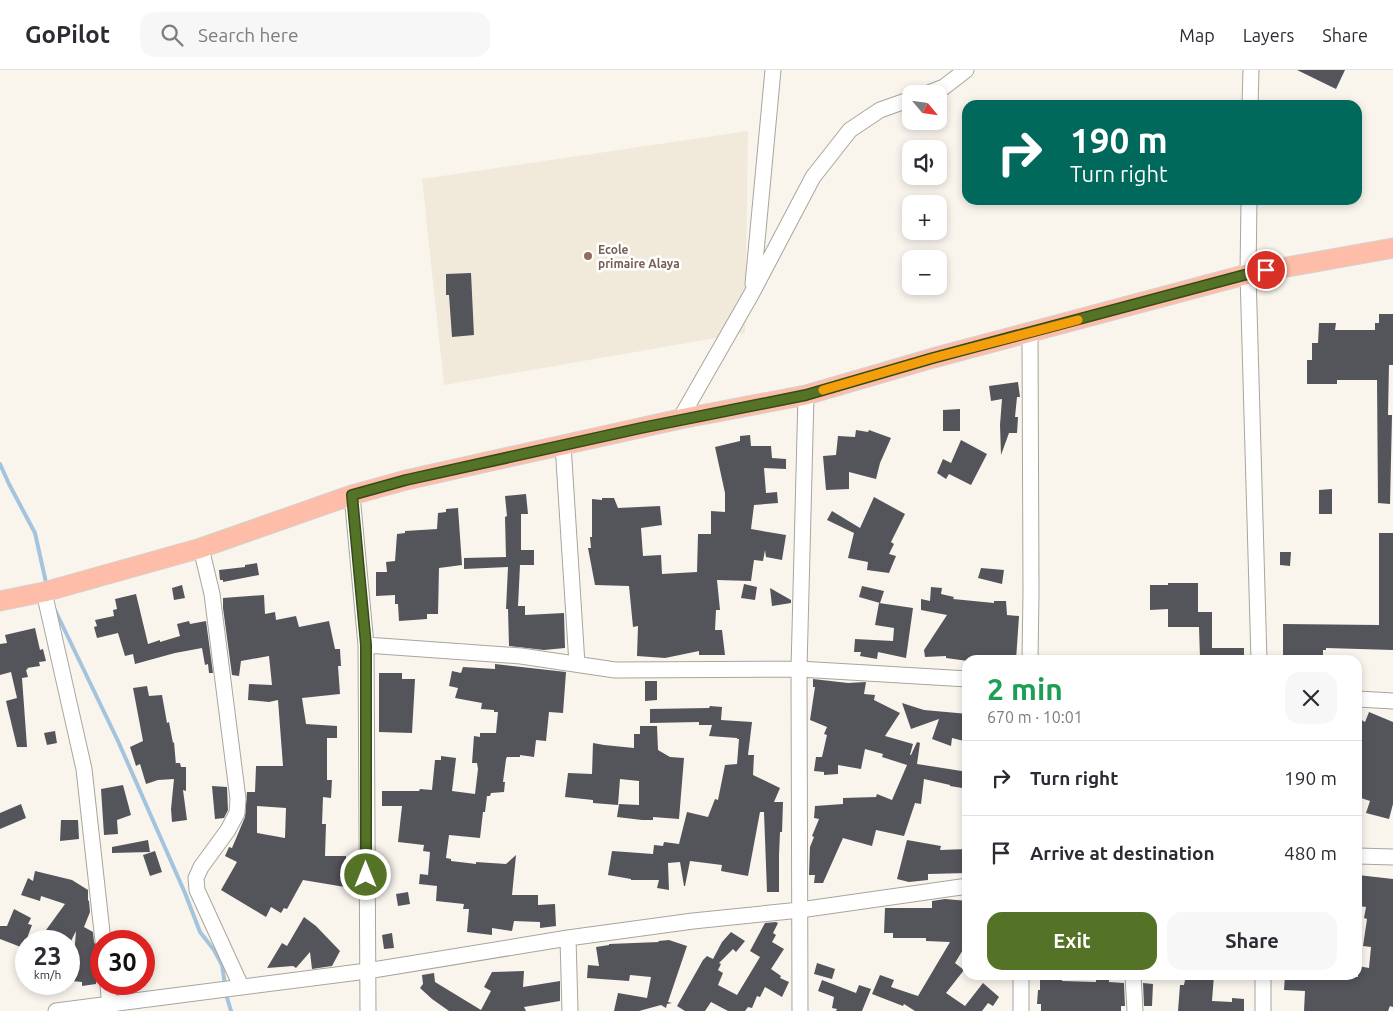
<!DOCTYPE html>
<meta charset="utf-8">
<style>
body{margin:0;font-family:Ubuntu,sans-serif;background:#f7f7f7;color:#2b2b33;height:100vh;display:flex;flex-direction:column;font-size:19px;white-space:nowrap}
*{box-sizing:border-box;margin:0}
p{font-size:16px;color:#7c7c81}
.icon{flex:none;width:28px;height:28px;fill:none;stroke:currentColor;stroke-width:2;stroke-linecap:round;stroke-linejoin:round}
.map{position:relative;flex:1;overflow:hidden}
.details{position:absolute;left:962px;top:585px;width:400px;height:325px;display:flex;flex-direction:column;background:#fff;border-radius:15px;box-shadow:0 2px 8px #0003}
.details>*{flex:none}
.guide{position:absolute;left:962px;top:30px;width:400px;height:105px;border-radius:15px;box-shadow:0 2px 8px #0003;background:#00695c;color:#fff;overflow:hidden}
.needle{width:32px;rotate:119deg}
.controls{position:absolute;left:902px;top:15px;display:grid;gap:10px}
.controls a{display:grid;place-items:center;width:45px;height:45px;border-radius:10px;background:#fff;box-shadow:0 2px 8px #0003;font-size:25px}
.speed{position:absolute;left:15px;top:860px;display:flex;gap:10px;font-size:25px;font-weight:700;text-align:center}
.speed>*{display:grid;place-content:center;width:65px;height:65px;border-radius:50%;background:#fff;box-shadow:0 2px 8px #0003;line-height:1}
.speed small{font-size:12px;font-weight:400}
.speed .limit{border:8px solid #d22;background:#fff;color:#111}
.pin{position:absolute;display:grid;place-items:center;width:42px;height:42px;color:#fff;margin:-21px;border:2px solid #fff;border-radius:50%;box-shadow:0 1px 5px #0007}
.me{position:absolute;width:55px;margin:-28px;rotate:0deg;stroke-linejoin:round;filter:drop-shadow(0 0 4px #0008)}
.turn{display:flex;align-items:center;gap:18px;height:105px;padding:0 25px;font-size:22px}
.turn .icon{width:65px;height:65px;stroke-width:2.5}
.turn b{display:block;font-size:35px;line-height:42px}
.round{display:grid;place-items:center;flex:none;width:52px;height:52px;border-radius:15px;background:#f7f7f7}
.head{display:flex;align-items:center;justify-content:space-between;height:85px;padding:0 25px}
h1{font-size:30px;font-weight:700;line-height:38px;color:#1e9e55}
.action{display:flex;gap:10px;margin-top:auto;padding:10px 25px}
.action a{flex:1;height:58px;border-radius:15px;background:#557327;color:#fff;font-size:20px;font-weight:700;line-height:58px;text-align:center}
.action a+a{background:#f7f7f7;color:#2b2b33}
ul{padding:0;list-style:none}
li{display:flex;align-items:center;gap:15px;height:75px;padding:0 25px;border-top:1px solid #e1e1e2}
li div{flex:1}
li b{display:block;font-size:19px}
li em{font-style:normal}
header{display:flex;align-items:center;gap:30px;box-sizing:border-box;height:70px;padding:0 25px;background:#fff;border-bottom:1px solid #e1e1e2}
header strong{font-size:24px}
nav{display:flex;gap:28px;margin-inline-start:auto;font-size:18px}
.search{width:350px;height:45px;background:#f7f7f7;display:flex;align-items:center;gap:12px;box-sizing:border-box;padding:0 18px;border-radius:15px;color:#7c7c81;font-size:19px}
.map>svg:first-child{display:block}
.built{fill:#f1eadb}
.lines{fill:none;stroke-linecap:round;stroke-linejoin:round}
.stream{stroke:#a4c4de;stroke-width:4}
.building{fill:#54545b;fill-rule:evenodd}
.minor-casing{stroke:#a8a59d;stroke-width:17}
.major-casing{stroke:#d3d3d2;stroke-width:21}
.minor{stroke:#fff;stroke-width:15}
.major{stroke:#febda8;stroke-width:19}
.route-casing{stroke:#374b19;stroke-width:12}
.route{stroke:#557327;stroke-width:9}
.slow{stroke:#f59e0b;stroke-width:9}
.education-dot{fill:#8d6e63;stroke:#fff;stroke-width:2}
.labels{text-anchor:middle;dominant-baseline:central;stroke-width:5;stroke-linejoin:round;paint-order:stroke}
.education-label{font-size:12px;font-weight:bold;fill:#785e54;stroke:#fff;text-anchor:start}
</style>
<header>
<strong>GoPilot</strong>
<div class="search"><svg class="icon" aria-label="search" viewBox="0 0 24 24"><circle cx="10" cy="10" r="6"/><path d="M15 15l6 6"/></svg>Search here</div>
<nav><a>Map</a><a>Layers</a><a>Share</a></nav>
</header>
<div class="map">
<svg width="1393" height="941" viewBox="0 0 1393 941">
<rect width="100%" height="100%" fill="#f9f5ed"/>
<path class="built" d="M748,61L745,263L444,315L422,109Z"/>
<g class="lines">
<path class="stream" d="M0,394L9,414L35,463L47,517
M55,540L118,671L185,823L200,862L214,880L222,895L225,915
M226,924L231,941"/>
</g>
<path class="building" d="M1297,0H1345L1336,19Z
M471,203L474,265L452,267L449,225H446V204Z
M1379,244H1393V295H1389L1388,345H1392L1390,434L1378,433L1377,310H1337V314H1307V290H1312V273H1318L1319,253H1336L1335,260H1375V253H1379Z
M1018,312L1020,327H1017L1015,347H1018L1017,363H1009L1001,385L1000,355L1002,329L991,331L989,316Z
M960,339V361H943V340Z
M856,360L868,362L869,360L891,368L880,393L876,409L849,402V419L826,420L823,386L836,385L838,366L855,367Z
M750,365L751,376H771L772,388L786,389V399L764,398L766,423L777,422L778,433L754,435L751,459L786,465L782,490L766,487L765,480L763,491L754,490L751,511L717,510L720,540H716L715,560H722L725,585H699V581L665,588L637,586L638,556L633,557L629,516L595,515L588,478H591L590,467H592V429L602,430V428H614L618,438L660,436L662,455L641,458L643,486L661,485L662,504L697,502L698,464H711V441L725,442V423L715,377L740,371V366Z
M961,370L987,384L971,415L949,404L946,409L937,403L943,389L951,393Z
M1332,419V444H1319V420Z
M526,424L528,444H521V480H534V495H520L518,536H525V545L564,543L565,578L544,580L509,576L508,539H506L508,497L464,499V488L506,487L505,447L507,446L505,426Z
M874,427L905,444L891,472L894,474L889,484L896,486L889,503L867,500L868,492L848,488L854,463L827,450L832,441L860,458Z
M458,438L462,495L439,498L438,544H427V549L399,551L398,534H395V525L376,526V502H387L386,492L395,491L397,464L405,463V461L437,459L438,443L446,442V439Z
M1379,463H1393V580L1326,578V580H1323V590H1283V554L1379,555Z
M1280,482H1291L1290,496L1280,495Z
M257,493L259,505L223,512V510H220L219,500L245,497V495Z
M981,498L1004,500L1002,514L978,508Z
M1168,513H1198V542H1212V578H1244V590H1210V588H1200L1199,557H1168V539L1150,540V515H1168Z
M744,514L757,517L755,530L741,528Z
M182,515L185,528L174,530L172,518Z
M862,516L884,521L880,533L859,527Z
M931,517L942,518L941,524L954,527L953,529L994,533V531H1006L1007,545L1019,546L1016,590H968V591L946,588V586L925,587L924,580L947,545L921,540V529L930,531Z
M770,518L791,530V533L772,536Z
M136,524L148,574L160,570V572L180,566L177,554L189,551L190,554L206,551L213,603H209L208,594L205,595L202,578L175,583L135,594L133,584L125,586L118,563L97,568L94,557L97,556L95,550L114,546L113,540L117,539L115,529Z
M264,525L265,544L275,542L276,550L296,546L299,557L329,551L335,579H340L341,596H338L340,624L302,628L306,654L337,656V668H327V710H332L331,728L323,727L322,754H326L325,786H346V791L353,792V803H347L345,817L303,810L287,839L284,838L281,843L271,837L266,847L221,820L237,792L225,786L229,777L232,778L245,747L247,722H255L256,696H283L278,630L269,632L248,630L249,614L272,615L269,586L241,591L239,606L232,605L223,538V528ZM257,736L286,738L285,768L257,763Z
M879,533L913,538L906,588L878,582L877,589L860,586L861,582H854L855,569L893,571L894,558L875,555Z
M35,558L40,580L43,579L46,591L39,592L40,596L27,598L28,599L26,600L28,607L22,608L27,677H17L6,631L17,628L11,602L0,605V574L7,573L5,565Z
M495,594L566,602L563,643L549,642L546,671L536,670L534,687L520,685V687H507L506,689L503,712H505L504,722L491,723L490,726H487L485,742H483L480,768L449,765L446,788L451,789V791L476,794V792L506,794L516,785L512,825H538V835L555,834L556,856L540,858V852L514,851L512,861L492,858V865L467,862L469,839H463L464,834L436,831L437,816L419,814L420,804L428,805L430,782L423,781L424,775L398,772L402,736H382V721H419L420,719L432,720L435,690H441V686L456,688L452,721L475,724L478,699L477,693H472L474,666L480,667V663H496L498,642H494V640L481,639L482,633L455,628L458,618L449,616L452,601L461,603L463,597L495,599Z
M379,603H402V609H415L412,663L379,662Z
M813,609L848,613L866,612L864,624L875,625L874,630L900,643L885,666L913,674L910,685H911L917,672L920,673L917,694L968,702V719L950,716V715L924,709L921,734L915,733L904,766L876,760L872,776L843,768L823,813H814L815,805H809L810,777L814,767L812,766L819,749L814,748L815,736L843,734V728L876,727L877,724L892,730L907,695L882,687L883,684L865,679L861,699L838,695V704L824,705V702L814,701L816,687H822L827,665L824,664L827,657L810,650L815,617H813Z
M645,611H657V630L645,631Z
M147,616L149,626L162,625L167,653L169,652L173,673L174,672L176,695V693H180L181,697H186V721L183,720L187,750L172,752L171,739L174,709L158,710L146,714L140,694L136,696L130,677L143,671L133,618Z
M902,633L924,640L968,644V672L952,668L951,676L932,669L939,649L911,659Z
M710,636L722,637L721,650L752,652L748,685H754L753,705L780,718L774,732H783L782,762H780L779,785V822H767L764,742H760L748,806L721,801L722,795L690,791L685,816H684L680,792L668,793L669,820L657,818L659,810H631V809L608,805L612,781L653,784L654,775L663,776L664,772L679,774L687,742L708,747L715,729L718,730L725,695L737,694L739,669H737V668L709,666L712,655H699V652L650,653V639L709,638Z
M1369,642L1393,652V734L1389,749L1366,743L1370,731L1358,727V715L1361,704L1358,703V648L1365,652Z
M640,656H657L658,680L670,687L684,688L679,749L653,747V750H642L617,747L619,734L639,735V711L620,709L618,735L593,733V730L565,727L568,703L592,704L593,673L604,675L634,678V664H640Z
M55,661L57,673L47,675L44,663Z
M123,715L131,745L117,750L118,764L104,765L101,719Z
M212,716L227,717L228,740L224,748L215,749Z
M21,734L26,748L0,759V743Z
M61,750H78L79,769L60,771Z
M148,770L150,782L112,783V777Z
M907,770L941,776L940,780L968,779V803L928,804V810L909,812L897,809Z
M155,781L162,802L150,806L143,785Z
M35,801L72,810L88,820V830L89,831L90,842L84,857L93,862L94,872L98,879L94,892L100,893L96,914L82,916V912L72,911L76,861L71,871H38L65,834L41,826L40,831L21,825L28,808L33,811Z
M1358,805L1393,809V937L1390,936L1388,941H1304L1305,921L1284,920L1285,905L1358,907V896L1369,898L1371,877L1363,876L1367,849L1364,848L1366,837L1359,836Z
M408,822L410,834L398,836L396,824Z
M945,829L968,831L967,878H964L955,893L964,900L946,923L965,936L983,913L999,927L993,936L988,933L982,941H915L904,934L903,936L872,924L880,905L894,910L891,917L918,926L950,872L926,871V868H893V863H884L885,838H932V831Z
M14,839L31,848L28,854L32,855L26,871V879L0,869V856H7Z
M304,847L316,856L340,881L332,896L312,899L310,882L296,898L293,896L267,898L282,873L287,876Z
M776,852L778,853L773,863L776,865L772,872L784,879L771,899L781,906L780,908L789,912L782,927L765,917L760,927L757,926L752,938L748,937L745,941H728L711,932L705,941H685L677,936L703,890L707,886L713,889L722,872L731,862L745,871L736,882L733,879L719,893L721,894L718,900L723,903L718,915L737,925L760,887L750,881L765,853Z
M392,863L394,878L384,879L382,865Z
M669,870L687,876L668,932L672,933L667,934L666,938L661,935L639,941H614L618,923L647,928L651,907L630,905L629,911L587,908L588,895L599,896L596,877L609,875V874L659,872L658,871Z
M817,893L835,899L832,909L814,904Z
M524,901L523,917L560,911V931L524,937L526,941H449L432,929L420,918L423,914L422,905L434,903L435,912L481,940L491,921L484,917L492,902Z
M1096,905H1109V912L1124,913L1125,936H1121V941H1041V934H1037L1038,920H1040V909H1062V911L1096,912Z
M1186,905H1214L1212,931L1232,932V928L1244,929V941H1178L1180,915H1184Z
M822,910L856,923L859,915L871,919L862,941H836L837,939L832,938L834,927L818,921Z
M1143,913L1153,914L1152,936H1144Z"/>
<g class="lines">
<defs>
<path id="minor" d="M926,24L944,17L966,0
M1250,35L1251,0
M1249,130L1248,204L1259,590
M753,214L773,0
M680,349L752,223L813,107L850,60L880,40L911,29
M563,375L577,594
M352,425L366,575L521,586L615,600L799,599L968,609
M201,478L212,524L238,729L237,743L228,760L201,797L196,808L197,820L241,916
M44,522L84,699L103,871
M366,575L368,941
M1030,590L1031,522L1030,263
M1358,629L1393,631
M1358,786L1393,787
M568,868L570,941
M1133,905L1135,941
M108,914L110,941
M56,941L367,901L568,868L693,851L800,840L968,816
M800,941L799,599L806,325
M1021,941V905
M1263,941V905"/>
<path id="major" d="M0,531L44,522L201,478L352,425L406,410L680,349L806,325L933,288L1248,204L1393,178"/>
</defs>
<use href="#minor" class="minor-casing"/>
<use href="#major" class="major-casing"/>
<use href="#minor" class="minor"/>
<use href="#major" class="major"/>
</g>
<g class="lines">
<defs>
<path id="route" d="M366,805V575L352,425L406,410L641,358L806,325L933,288L1248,204L1266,200"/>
</defs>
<use href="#route" class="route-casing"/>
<use href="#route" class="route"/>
<path class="slow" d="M823,320L933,288L1078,250"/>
</g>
<circle class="education-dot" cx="588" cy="186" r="5"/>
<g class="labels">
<g class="education-label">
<text x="598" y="179">Ecole<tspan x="598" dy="14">primaire Alaya</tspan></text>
</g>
</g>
</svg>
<div class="controls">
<a><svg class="needle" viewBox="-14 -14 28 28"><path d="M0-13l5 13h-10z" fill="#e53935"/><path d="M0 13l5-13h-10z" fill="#7c7c81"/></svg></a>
<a><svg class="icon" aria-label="sound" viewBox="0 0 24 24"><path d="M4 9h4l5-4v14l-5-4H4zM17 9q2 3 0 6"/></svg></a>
<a>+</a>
<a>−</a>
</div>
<div class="speed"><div>23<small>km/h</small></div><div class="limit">30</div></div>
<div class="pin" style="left:1266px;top:200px;background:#d93025"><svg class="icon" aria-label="arrive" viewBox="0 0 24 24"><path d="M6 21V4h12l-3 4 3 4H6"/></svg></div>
<svg class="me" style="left:366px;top:805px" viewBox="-20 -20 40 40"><circle r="17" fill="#557327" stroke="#fff" stroke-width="3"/><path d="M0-11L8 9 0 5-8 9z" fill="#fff"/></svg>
<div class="guide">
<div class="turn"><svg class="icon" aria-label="right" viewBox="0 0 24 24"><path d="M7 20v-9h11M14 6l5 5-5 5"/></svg><div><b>190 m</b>Turn right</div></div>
</div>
<section class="details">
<div class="head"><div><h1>2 min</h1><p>670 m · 10:01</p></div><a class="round"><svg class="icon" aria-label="close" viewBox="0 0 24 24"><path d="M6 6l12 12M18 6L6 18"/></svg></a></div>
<ul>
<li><svg class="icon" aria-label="right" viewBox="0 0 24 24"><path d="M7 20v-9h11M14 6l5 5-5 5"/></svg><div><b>Turn right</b></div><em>190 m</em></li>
<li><svg class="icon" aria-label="arrive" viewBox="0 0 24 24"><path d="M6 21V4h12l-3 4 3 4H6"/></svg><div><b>Arrive at destination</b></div><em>480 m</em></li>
</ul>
<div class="action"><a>Exit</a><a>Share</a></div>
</section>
</div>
